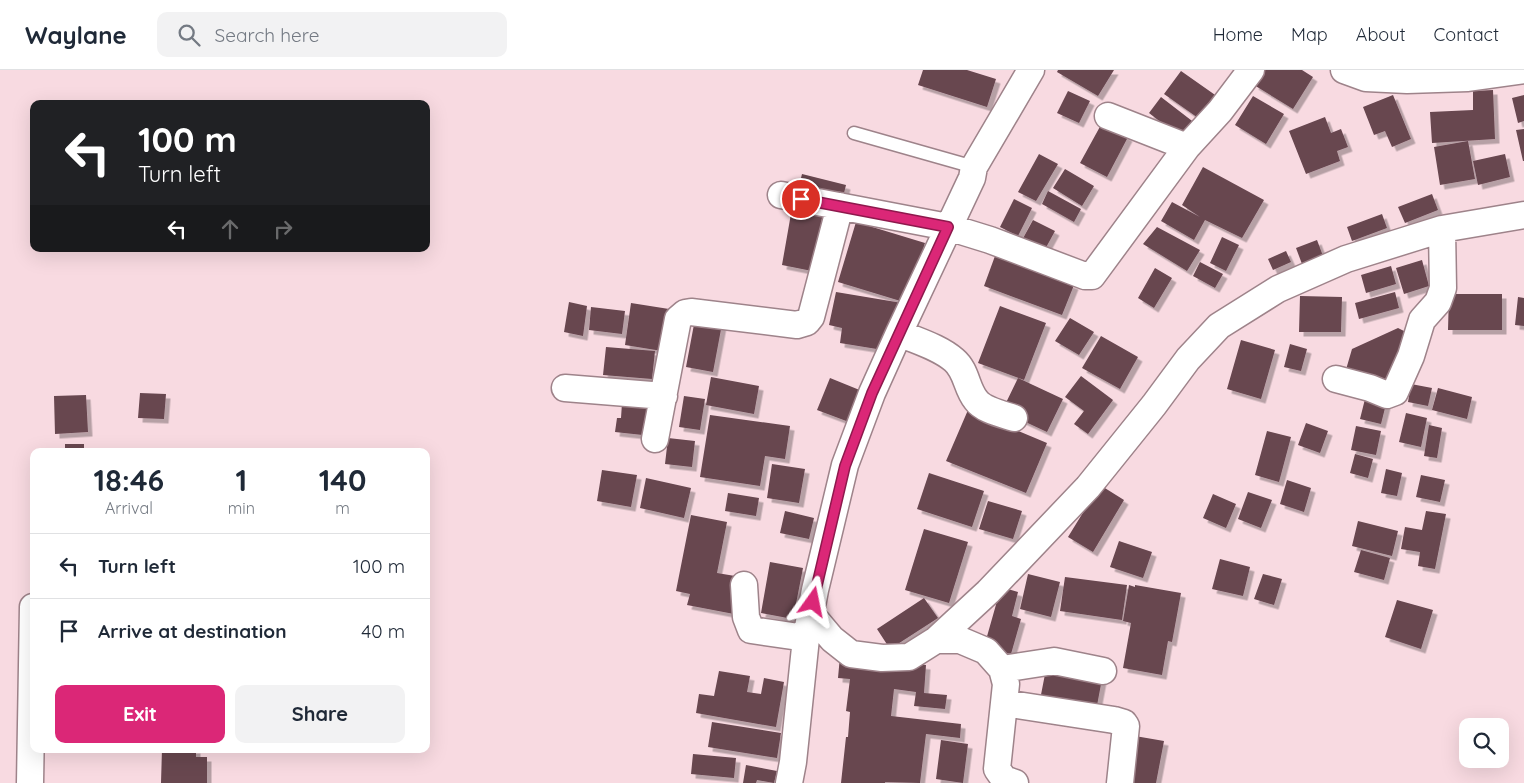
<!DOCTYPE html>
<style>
body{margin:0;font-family:Quicksand,sans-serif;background:#f2f2f3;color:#1f2937;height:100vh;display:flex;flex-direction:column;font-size:19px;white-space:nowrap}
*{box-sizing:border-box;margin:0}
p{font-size:16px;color:#747a83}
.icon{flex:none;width:28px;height:28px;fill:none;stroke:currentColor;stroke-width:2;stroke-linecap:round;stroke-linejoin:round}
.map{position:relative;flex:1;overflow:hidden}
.panel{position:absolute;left:30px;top:378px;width:400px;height:305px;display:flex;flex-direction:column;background:#fff;border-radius:10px;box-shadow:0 5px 20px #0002}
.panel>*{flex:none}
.top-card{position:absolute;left:30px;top:30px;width:400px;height:152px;border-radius:10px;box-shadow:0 5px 20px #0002;background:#202124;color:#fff;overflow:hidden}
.fabs{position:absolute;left:1459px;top:648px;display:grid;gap:10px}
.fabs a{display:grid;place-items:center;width:50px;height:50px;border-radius:10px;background:#fff;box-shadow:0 5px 20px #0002;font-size:25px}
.pin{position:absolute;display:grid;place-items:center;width:42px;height:42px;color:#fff;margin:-21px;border:2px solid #fff;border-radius:50%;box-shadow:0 1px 5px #0007}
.me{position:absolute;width:55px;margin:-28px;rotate:12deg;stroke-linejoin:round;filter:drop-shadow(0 0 4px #0008)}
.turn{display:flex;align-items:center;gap:18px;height:105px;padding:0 25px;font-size:22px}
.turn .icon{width:65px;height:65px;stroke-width:2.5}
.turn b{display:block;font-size:35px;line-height:42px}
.lanes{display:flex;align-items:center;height:48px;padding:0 25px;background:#0003;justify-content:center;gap:25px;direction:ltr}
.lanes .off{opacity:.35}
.eta{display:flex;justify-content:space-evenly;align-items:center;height:85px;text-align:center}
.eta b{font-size:30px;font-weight:700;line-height:35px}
.action{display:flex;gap:10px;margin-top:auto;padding:10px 25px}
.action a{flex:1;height:58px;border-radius:10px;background:#db2777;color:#fff;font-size:20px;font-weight:700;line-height:58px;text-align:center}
.action a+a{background:#f2f2f3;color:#1f2937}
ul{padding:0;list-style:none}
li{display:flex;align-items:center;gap:15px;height:65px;padding:0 25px;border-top:1px solid #e0e1e3}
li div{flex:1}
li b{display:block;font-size:19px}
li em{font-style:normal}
header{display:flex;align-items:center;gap:30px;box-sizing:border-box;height:70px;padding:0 25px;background:#fff;border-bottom:1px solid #e0e1e3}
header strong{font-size:24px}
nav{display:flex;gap:28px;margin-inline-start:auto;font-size:18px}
.search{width:350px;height:45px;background:#f2f2f3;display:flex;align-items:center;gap:12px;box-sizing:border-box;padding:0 18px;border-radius:10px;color:#747a83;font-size:19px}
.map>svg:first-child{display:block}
.building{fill:#67464f;filter:url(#shadow)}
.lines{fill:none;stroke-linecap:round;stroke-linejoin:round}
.service-casing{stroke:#9e838a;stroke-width:15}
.minor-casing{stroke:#9e838a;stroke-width:29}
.service{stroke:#fff;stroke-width:12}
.minor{stroke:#fff;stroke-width:26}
.route-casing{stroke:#8e194d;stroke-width:12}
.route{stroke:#db2777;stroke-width:9}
</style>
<header>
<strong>Waylane</strong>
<div class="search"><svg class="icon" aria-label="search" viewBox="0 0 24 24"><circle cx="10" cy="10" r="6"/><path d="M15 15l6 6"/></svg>Search here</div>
<nav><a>Home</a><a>Map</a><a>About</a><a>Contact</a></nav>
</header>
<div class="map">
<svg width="1524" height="713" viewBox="0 0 1524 713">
<defs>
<filter id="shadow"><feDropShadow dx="4.5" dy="4.5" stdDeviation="0" flood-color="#0004"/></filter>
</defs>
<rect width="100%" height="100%" fill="#f8dae1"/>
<path class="building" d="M923,0H967L996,9L987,37L918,15Z
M1058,0H1114L1098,26L1057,2Z
M1263,0H1302L1313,7L1293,39L1254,15Z
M1181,1L1218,27L1201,50L1164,24Z
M1493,20L1495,69L1432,73L1430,42L1473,40V21Z
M1068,21L1090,31L1079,53L1057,43Z
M1393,25L1411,69L1392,77L1385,61L1374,65L1363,37Z
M1524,25V51L1518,53L1512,28Z
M1253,26L1284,44L1266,74L1235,55Z
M1161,27L1196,54L1184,70L1149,43Z
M1325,47L1331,63L1341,59L1348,77L1337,81L1340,91L1306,104L1289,61Z
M1102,53L1128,67L1107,107L1080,93Z
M1524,59V91H1523L1516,60Z
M1468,71L1475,109L1440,115L1434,77Z
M1039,84L1058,94L1036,131L1018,122Z
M1505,84L1510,107L1478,115L1473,91Z
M1203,97L1264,130L1242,168L1205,150L1194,170L1161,151L1172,132L1200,147L1182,135Z
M1065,99L1094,116L1082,136L1053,118Z
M802,104L846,115L842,131L798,120Z
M1048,121L1081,139L1074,152L1042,134Z
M1432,124L1438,140L1405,153L1398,137Z
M1014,129L1032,138L1018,166L1000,157Z
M792,138L823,143L812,201L782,195Z
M1382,144L1387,158L1352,171L1347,157Z
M1033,150L1055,161L1043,183L1021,172Z
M856,152L925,173L907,233L838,212Z
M1157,157L1200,180L1187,201L1143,174Z
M1222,167L1239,175L1226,201L1210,193Z
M1317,170L1323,186L1302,194L1296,178Z
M1286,181L1291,192L1273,200L1268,189Z
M995,186L1074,215L1062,245L984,216Z
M1422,190L1429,216L1404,224L1396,198Z
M1200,192L1223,204L1215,218L1193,206Z
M1391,196L1396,214L1366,223L1361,205Z
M1155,198L1172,208L1154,238L1138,228Z
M836,222L902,233L883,280L840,273L842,258L829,255Z
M1395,222L1399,238L1359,249L1355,233Z
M1449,224H1502V260H1448Z
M1300,226L1342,227L1341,262H1299Z
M1518,227L1524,228V256L1515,255Z
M569,232L587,236L583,266L564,262Z
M631,233L669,239L662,281L625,275Z
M1000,236L1046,253L1024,310L978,293Z
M591,237L625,241L622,264L589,260Z
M1070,248L1094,262L1079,285L1055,271Z
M695,249L722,254L713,302L686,297Z
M1398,258L1410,264L1384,313L1345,303L1352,279Z
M1101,266L1138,287L1120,319L1082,298Z
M1241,270L1275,280L1261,329L1227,319Z
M1290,274L1307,279L1301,301L1284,297Z
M606,277L655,281L652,309L603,305Z
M1081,306L1113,330L1088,364L1074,354L1084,341L1065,327Z
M711,307L759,316L754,344L706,335Z
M830,308L862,321L849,352L817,340Z
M1018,308L1063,329L1047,362L1002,341Z
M1411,314L1432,318L1428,336L1408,332Z
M1438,318L1472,327L1467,349L1432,340Z
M140,323L166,324L164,349L138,348Z
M86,325L88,362L55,364L54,326Z
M684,326L705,329L700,360L679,357Z
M1365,329L1386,334L1381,354L1360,349Z
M622,333L649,336L652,366L615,362L617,348H621Z
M968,340L1047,373L1026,423L946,391Z
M1406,343L1427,348L1421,377L1399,372Z
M710,345L790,356L785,389L765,386L760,416L700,407Z
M1306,353L1328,361L1320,383L1298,375Z
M1429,355L1442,358L1437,388L1424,386Z
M1356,356L1381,361L1376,385L1351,380Z
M1267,361L1291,367L1279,412L1255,405Z
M668,368L695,371L692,397L665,394Z
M65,374H84V381H65Z
M1355,384L1373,389L1368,408L1350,403Z
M772,394L805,399L799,433L767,428Z
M1386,399L1402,403L1397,426L1381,423Z
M602,400L637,405L631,437L597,431Z
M929,403L984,421L972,457L917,439Z
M1421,405L1445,410L1440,432L1416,427Z
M646,408L691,418L684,448L640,438Z
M1287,410L1311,418L1304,442L1280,434Z
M1100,415L1124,430L1093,482L1068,467Z
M1248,422L1272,430L1261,458L1238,449Z
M728,423L759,428L756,446L725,441Z
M1213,424L1236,434L1226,458L1203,448Z
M988,431L1022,441L1013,469L979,459Z
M785,441L814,448L809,469L780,463Z
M1426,441L1446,444L1435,499L1418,496L1420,482L1401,479L1405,457L1422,460Z
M691,445L727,452L717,503L741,507L734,544L687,535L690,524L676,521Z
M1358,451L1398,461L1392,486L1352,476Z
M924,459L968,472L949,533L905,520Z
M1119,471L1152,482L1143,508L1110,497Z
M1361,480L1390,488L1384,510L1354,502Z
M1220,489L1250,497L1243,526L1212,519Z
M770,492L803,498L793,549L761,543Z
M1028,504L1060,512L1051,547L1020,539Z
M1263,504L1282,509L1274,535L1254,529Z
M1065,507L1127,515L1122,550L1060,541Z
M1129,515L1135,517V515L1181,523L1172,572L1168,571L1162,605L1123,598L1131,553L1123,551Z
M1001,517L1018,522L1012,546L1021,549L1011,584L984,577Z
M924,528L938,548L890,579L877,559Z
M1397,530L1433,540L1421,579L1385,567Z
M840,586L926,595L924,623L947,625L945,639L914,636L916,622L894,619L891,646L961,654L960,668L926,664L920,713L885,712V713H841L846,667H848L850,642L846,641L850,609L838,608Z
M1046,599L1102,609L1095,646L1039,635Z
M719,601L750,606L747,622L761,624L764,608L784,612L776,657L696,643L699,624L714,626Z
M712,652L781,663L777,688L708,677Z
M1135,666L1164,671L1156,713H1127Z
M941,670L968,674L963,713L936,709Z
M162,679H196V687H207V713H161Z
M693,684L736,688L734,708L691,704Z
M746,695L777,701L774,713L757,710L756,713H743Z"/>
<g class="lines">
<defs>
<path id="service" d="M854,63L974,97"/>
<path id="minor" d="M1344,0L1366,8L1407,10L1468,8L1524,0
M1108,46L1187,77
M781,125L948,157L990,170L1085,206H1092L1187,77L1220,41L1251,0
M899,263C917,271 939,277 954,290C967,301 966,318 976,330C983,340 1002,344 1014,348
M1336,309L1370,318L1387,325L1395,322L1411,286L1422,250L1438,232L1443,218L1442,159
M565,318L664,326
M655,369L678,249L685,243L691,242L797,255L807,252L811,247L840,136
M744,515L746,547L751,560L806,568
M811,544L832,569L851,584L882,588L909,587L936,570L988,522L1088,417L1154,335L1188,289L1219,256L1278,219L1346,189L1442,159L1524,145
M936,570H960L986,581L1002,599L1006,614L997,699L1004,709L1015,713
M1002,599L1054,591L1103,601
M1004,633L1114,650L1124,653L1126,656L1120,713
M30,713L33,537
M789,713L793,692L806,568L815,520L845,395L872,323L899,263L972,108L974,97L1031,0"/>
</defs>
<use href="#service" class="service-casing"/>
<use href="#minor" class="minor-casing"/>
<use href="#service" class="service"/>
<use href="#minor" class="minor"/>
</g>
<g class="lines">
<defs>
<path id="route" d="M801,129L948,157L872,323L845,396L813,532"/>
</defs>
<use href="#route" class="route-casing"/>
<use href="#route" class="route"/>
</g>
</svg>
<div class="fabs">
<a><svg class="icon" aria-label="search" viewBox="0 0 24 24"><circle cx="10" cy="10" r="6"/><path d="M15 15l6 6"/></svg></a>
</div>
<div class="pin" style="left:801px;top:129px;background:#d93025"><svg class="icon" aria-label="arrive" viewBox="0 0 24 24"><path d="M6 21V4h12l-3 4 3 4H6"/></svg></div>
<svg class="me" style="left:813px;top:532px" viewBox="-20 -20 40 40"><path d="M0-17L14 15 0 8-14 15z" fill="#db2777" stroke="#fff" stroke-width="4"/></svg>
<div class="top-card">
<div class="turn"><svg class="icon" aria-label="left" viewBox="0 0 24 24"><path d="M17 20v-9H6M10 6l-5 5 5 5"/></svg><div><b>100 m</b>Turn left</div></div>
<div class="lanes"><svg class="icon" aria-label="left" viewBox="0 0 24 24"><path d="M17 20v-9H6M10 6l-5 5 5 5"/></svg><svg class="icon off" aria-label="ahead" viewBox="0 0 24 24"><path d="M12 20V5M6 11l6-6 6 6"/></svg><svg class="icon off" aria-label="right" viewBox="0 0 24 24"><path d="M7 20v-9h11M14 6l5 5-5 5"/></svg></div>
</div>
<section class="panel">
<div class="eta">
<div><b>18:46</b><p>Arrival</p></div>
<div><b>1</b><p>min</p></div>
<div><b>140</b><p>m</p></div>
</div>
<ul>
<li><svg class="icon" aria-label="left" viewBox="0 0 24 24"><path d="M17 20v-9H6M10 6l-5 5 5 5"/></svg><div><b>Turn left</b></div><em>100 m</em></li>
<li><svg class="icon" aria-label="arrive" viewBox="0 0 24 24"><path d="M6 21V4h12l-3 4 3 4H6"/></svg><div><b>Arrive at destination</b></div><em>40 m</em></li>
</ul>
<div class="action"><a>Exit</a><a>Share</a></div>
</section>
</div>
